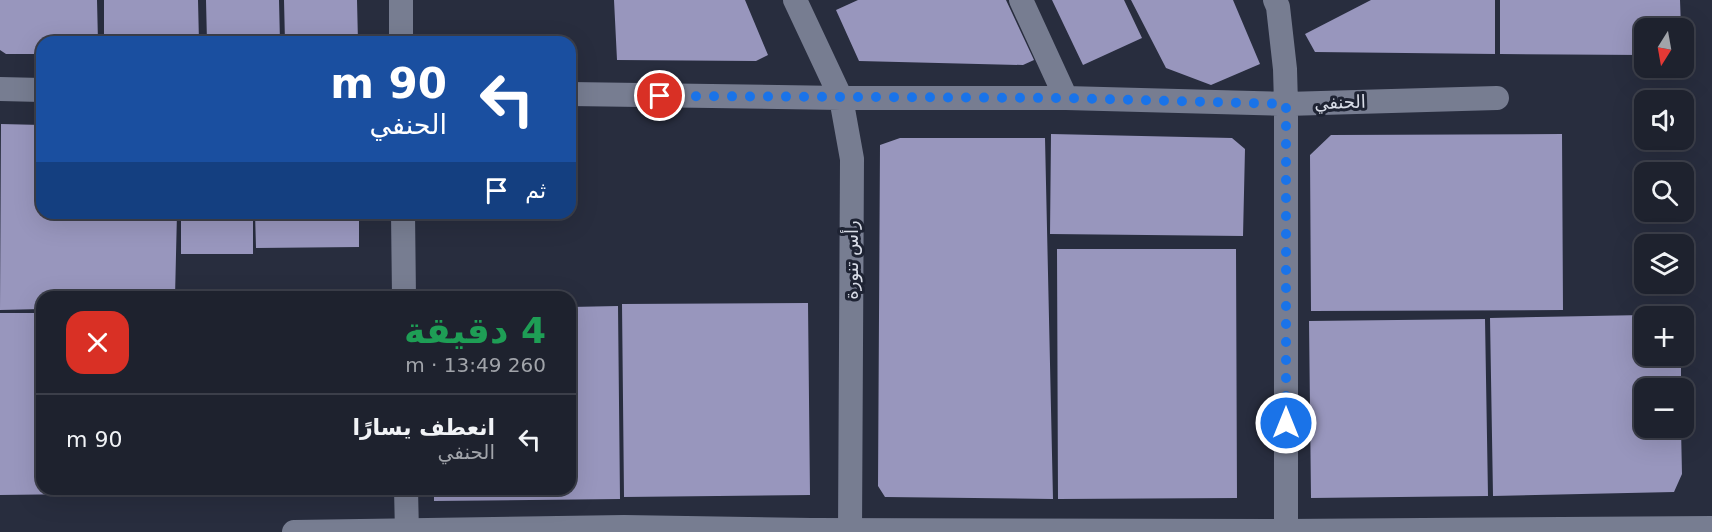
<!DOCTYPE html>
<html lang="ar">
<meta charset="utf-8">
<style>
body{margin:0;font-family:"DejaVu Sans","Noto Sans Arabic",sans-serif;background:#2b2f3a;color:#f1f3f6;direction:rtl;height:100vh;display:flex;flex-direction:column;font-size:22px;white-space:nowrap}
*{box-sizing:border-box;margin:0}
p{font-size:20px;color:#a1a4aa}
.icon{flex:none;width:33px;height:33px;fill:none;stroke:currentColor;stroke-width:2;stroke-linecap:round;stroke-linejoin:round}
.map{position:relative;flex:1;overflow:hidden;direction:ltr}
.sheet{position:absolute;left:36px;top:291px;width:540px;height:204px;display:flex;flex-direction:column;background:#1e222e;border-radius:18px;box-shadow:0 6px 24px #0002,0 0 0 2px #3c3f4a;direction:rtl}
.sheet>*{flex:none}
.banner{position:absolute;left:36px;top:36px;width:540px;height:183px;border-radius:18px;box-shadow:0 6px 24px #0002,0 0 0 2px #3c3f4a;direction:rtl;background:#1a4fa0;color:#fff;overflow:hidden}
.needle{width:39px;rotate:191deg}
.controls{position:absolute;left:1634px;top:18px;display:grid;gap:12px}
.controls a{display:grid;place-items:center;width:60px;height:60px;border-radius:12px;background:#1e222e;box-shadow:0 6px 24px #0002,0 0 0 2px #3c3f4a;font-size:30px}
.pin{position:absolute;display:grid;place-items:center;width:51px;height:51px;color:#fff;margin:-26px;border:3px solid #fff;border-radius:50%;box-shadow:0 2px 6px #0007}
.me{position:absolute;width:66px;margin:-33px;rotate:0deg;stroke-linejoin:round;filter:drop-shadow(0 0 4px #0008)}
.turn{display:flex;align-items:center;gap:21px;height:126px;padding:0 30px;font-size:27px}
.turn .icon{width:78px;height:78px;stroke-width:2.5}
.turn b{display:block;font-size:42px;line-height:51px}
.then{display:flex;align-items:center;height:57px;padding:0 30px;background:#0003;gap:12px;font-size:22px}
.round{display:grid;place-items:center;flex:none;width:63px;height:63px;border-radius:18px;background:#2b2f3a}
.overview{display:flex;align-items:center;justify-content:space-between;height:102px;padding:0 30px}
h1{font-size:36px;font-weight:700;line-height:45px;color:#1e9e55}
ul{padding:0;list-style:none}
li{display:flex;align-items:center;gap:18px;height:90px;padding:0 30px;border-top:2px solid #3c3f4a}
li div{flex:1}
li b{display:block;font-size:22px}
li em{font-style:normal}
.map>svg:first-child{display:block}
.building{fill:#9896bd}
.lines{fill:none;stroke-linecap:round;stroke-linejoin:round}
.minor{stroke:#777d91;stroke-width:24}
.route{stroke:#1a73e8;stroke-width:10;stroke-dasharray:0 18}
.labels{text-anchor:middle;dominant-baseline:central;stroke-width:6;stroke-linejoin:round;paint-order:stroke}
.street-label{font-size:18px;fill:#d8dce7;stroke:#1e2333}
</style>
<div class="map">
<svg width="1712" height="532" viewBox="0 0 1712 532">
<rect width="100%" height="100%" fill="#282d3e"/>
<path class="building" d="M0,0H97L98,42H42V54H6L0,50Z
M104,0H198L199,42H104Z
M206,0H279L280,42H207Z
M284,0H357L358,42H285Z
M614,0H745L768,55L756,61L617,60Z
M858,0H1006L1034,60L1023,65L859,61L836,10Z
M1052,0H1124L1142,38L1083,65Z
M1131,0H1233L1260,64L1211,85L1166,68Z
M1371,0H1495V54L1315,52L1305,34Z
M1500,0H1680L1681,28H1644V55L1500,54Z
M1,124L42,125V213H177L175,297H42V309L0,310Z
M1051,134L1232,138L1245,149L1243,236L1050,234Z
M1562,134L1563,310L1311,311L1310,155L1331,135Z
M900,138H1045L1053,499L885,497L878,486L880,145Z
M181,213H253V254H181Z
M255,213H359V247L256,248Z
M1057,249H1236L1237,498L1058,499Z
M808,303L810,495L624,497L622,304Z
M618,306L620,499L434,501V489H570V307Z
M0,313H42V489H157V493L0,495Z
M1644,315V356H1681V388H1644V428H1681L1682,474L1674,492L1493,496L1490,318Z
M1485,319L1488,496L1311,498L1309,321Z
M244,489H357L352,494H244Z"/>
<g class="lines">
<path class="minor" d="M401,0V42
M795,0L841,98L852,159L850,532
M1021,0L1066,98
M1275,0L1278,7L1285,69L1286,104V532
M0,89L42,90
M570,94L841,98H1066L1286,104L1497,98
M403,213L404,297
M406,489L407,532
M294,532L624,527L811,530L1286,531L1712,528"/>
</g>
<g class="lines">
<path class="route" d="M660,96L1066,98L1286,104V423"/>
</g>
<g class="labels">
<g class="street-label">
<text transform="translate(1340 102) rotate(-2)">الحنفي</text>
<text transform="translate(851 260) rotate(-90)">رأس تنورة</text>
</g>
</g>
</svg>
<div class="controls">
<a><svg class="needle" viewBox="-14 -14 28 28"><path d="M0-13l5 13h-10z" fill="#e53935"/><path d="M0 13l5-13h-10z" fill="#a1a4aa"/></svg></a>
<a><svg class="icon" aria-label="sound" viewBox="0 0 24 24"><path d="M4 9h4l5-4v14l-5-4H4zM17 9q2 3 0 6"/></svg></a>
<a><svg class="icon" aria-label="search" viewBox="0 0 24 24"><circle cx="10" cy="10" r="6"/><path d="M15 15l6 6"/></svg></a>
<a><svg class="icon" aria-label="layers" viewBox="0 0 24 24"><path d="M12 4l9 5-9 5-9-5zM3 14l9 5 9-5"/></svg></a>
<a>+</a>
<a>−</a>
</div>
<div class="pin" style="left:660px;top:96px;background:#d93025"><svg class="icon" aria-label="arrive" viewBox="0 0 24 24"><path d="M6 21V4h12l-3 4 3 4H6"/></svg></div>
<svg class="me" style="left:1286px;top:423px" viewBox="-20 -20 40 40"><circle r="17" fill="#1a73e8" stroke="#fff" stroke-width="3"/><path d="M0-11L8 9 0 5-8 9z" fill="#fff"/></svg>
<div class="banner">
<div class="turn"><svg class="icon" aria-label="left" viewBox="0 0 24 24"><path d="M17 20v-9H6M10 6l-5 5 5 5"/></svg><div><b>90 m</b>الحنفي</div></div>
<div class="then">ثم<svg class="icon" aria-label="arrive" viewBox="0 0 24 24"><path d="M6 21V4h12l-3 4 3 4H6"/></svg></div>
</div>
<section class="sheet">
<div class="overview"><div><h1>4 دقيقة</h1><p>260 m · 13:49</p></div><a class="round" style="background:#d93025;color:#fff"><svg class="icon" aria-label="close" viewBox="0 0 24 24"><path d="M6 6l12 12M18 6L6 18"/></svg></a></div>
<ul>
<li><svg class="icon" aria-label="left" viewBox="0 0 24 24"><path d="M17 20v-9H6M10 6l-5 5 5 5"/></svg><div><b>انعطف يسارًا</b><p>الحنفي</p></div><em>90 m</em></li>
</ul>
</section>
</div>
